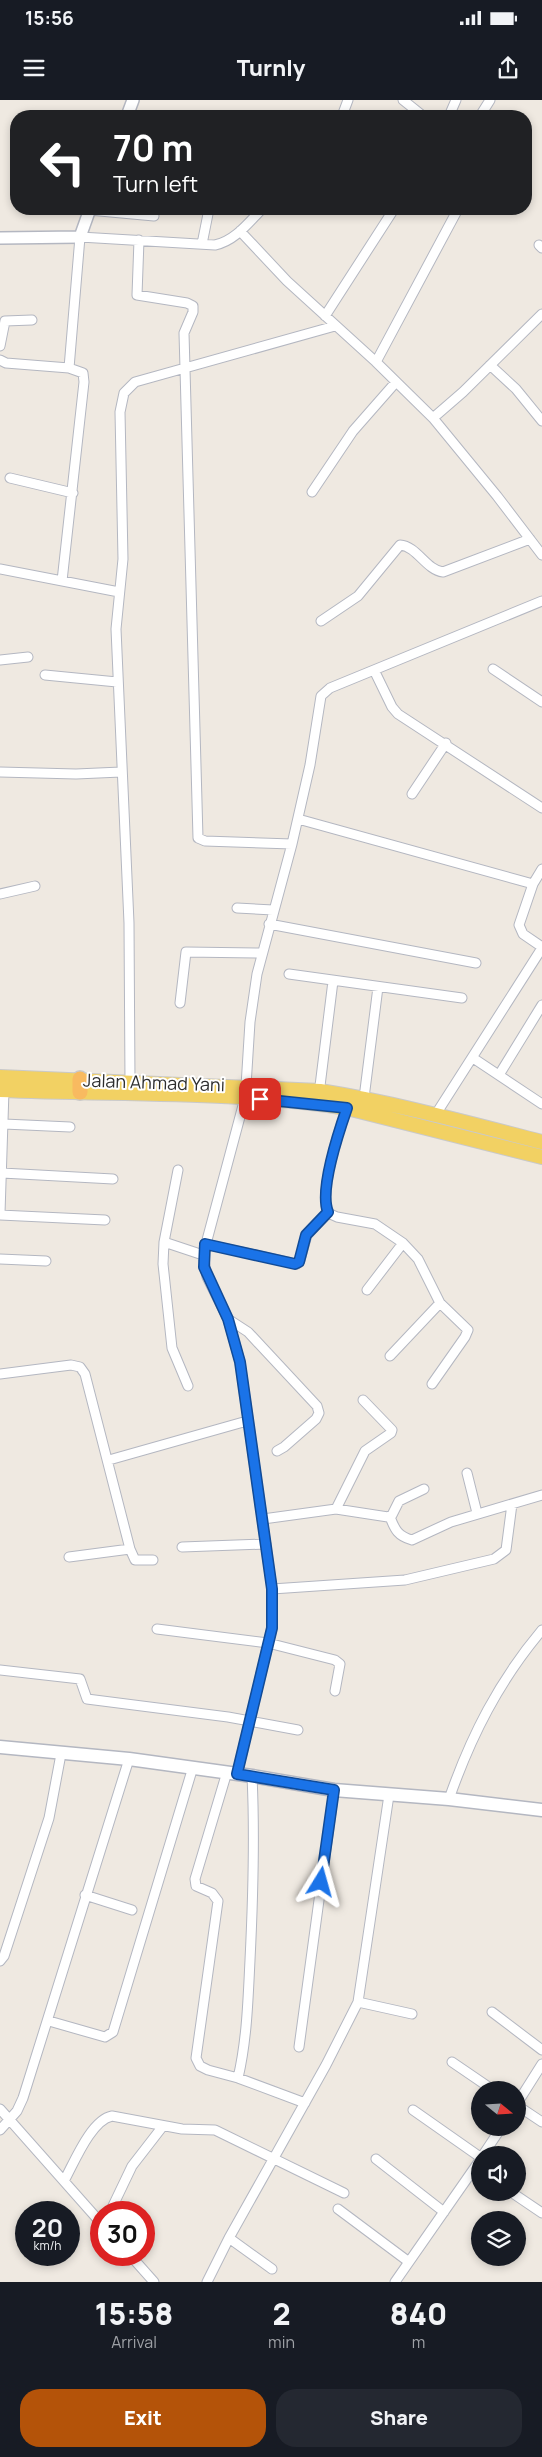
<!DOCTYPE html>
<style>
body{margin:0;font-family:Manrope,sans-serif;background:#242831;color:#f1f3f6;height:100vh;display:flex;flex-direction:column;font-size:19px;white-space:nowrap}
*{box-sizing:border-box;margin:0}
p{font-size:16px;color:#9ea1a6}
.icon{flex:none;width:28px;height:28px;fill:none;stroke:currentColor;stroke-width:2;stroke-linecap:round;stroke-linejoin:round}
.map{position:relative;height:2182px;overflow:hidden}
.panel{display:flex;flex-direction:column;background:#171b24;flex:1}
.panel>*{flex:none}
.hud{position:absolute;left:10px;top:10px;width:522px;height:105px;border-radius:20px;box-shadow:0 2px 8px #0003;background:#202124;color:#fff;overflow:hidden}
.needle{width:32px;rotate:108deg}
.fabs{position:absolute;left:471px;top:1981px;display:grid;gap:10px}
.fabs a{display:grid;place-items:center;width:55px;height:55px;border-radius:50%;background:#171b24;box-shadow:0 2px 8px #0003;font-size:25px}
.speed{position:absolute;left:15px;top:2101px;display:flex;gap:10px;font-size:25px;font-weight:700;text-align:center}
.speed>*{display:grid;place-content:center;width:65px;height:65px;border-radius:50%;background:#171b24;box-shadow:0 2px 8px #0003;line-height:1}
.speed small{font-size:12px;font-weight:400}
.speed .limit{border:8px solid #d22;background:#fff;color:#111}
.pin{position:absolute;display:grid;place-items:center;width:42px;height:42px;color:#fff;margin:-21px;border-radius:10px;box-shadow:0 2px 8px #0006}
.me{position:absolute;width:55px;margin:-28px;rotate:8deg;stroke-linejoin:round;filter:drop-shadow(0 0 4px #0008)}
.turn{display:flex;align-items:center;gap:18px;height:105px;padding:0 20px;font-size:22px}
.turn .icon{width:65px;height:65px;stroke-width:2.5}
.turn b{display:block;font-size:35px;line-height:42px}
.eta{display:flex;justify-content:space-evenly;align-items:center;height:85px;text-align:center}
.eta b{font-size:30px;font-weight:800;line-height:35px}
.cta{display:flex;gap:10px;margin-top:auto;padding:10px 20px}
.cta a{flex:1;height:58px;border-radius:20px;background:#b45309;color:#fff;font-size:20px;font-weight:800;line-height:58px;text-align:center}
.cta a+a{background:#242831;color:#f1f3f6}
.status{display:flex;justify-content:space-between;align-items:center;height:35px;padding:0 25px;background:#171b24;direction:ltr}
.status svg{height:14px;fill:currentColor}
header{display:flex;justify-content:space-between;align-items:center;height:65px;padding:0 20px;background:#171b24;font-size:22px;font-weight:800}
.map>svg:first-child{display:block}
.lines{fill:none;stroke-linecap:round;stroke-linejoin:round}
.minor-casing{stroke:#b4b7c1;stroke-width:11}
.tertiary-casing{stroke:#b4b7c1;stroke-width:14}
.secondary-casing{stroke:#b4b7c1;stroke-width:15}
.primary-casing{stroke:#c9c9c9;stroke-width:16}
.trunk-casing{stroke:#c9c9c9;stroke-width:18}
.minor{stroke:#fff;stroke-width:9}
.tertiary{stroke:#fff;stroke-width:11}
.secondary{stroke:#fff;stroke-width:12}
.primary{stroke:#f2d163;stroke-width:14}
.trunk{stroke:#f8ba60;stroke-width:15}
.route-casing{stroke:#114b97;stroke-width:12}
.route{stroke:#1a73e8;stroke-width:9}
.labels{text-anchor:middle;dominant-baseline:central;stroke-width:4;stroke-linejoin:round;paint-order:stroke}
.street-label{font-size:18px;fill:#2e2e2e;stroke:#fff}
</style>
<div class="status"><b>15:56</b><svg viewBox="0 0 49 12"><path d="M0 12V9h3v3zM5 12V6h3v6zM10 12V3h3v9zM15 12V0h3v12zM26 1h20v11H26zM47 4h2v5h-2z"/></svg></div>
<header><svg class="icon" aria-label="menu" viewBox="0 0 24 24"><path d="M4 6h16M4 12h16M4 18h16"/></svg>Turnly<svg class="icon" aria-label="share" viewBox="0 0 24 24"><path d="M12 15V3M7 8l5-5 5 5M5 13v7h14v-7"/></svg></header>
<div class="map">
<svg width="542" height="2182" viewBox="0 0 542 2182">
<rect width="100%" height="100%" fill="#efe9e1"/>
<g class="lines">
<defs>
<path id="minor" d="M403,0L423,16
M127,15L138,16
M342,16L348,0
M449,16L456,0
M480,16L490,0
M89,110L154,116
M240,131L287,181L376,262L433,318L497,396L542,455
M139,140L137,195L187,203L193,206V212L184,233L198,738L205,741L292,744
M202,144L209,109
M539,145L542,148
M325,216L394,109
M0,246L5,221L32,220
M0,260L6,263L69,268
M376,262L458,109
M490,265L516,289L542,321
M433,318L463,292L542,214
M10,378L73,393
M312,392L353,331L396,282
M0,469L119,492
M62,481L84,282L83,273L69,268L80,137L215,145C235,141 249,122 262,109
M321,521L358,496L400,445C417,446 426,470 443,472L530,439
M0,560L28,557
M493,569L542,602
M374,570L392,607L398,614L542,708
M45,575L117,582
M0,672L76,674L121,672
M412,694L446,643
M298,719L533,784
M542,769L533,784L519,825L523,834L542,847
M0,794L35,786
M237,808L273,810
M269,824L476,863
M289,874L462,898
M180,903L186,852L262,853
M473,958L542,1004
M499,975L542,905
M130,981L129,823L116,529L123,459L120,312L124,293L135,282L335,226
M246,986L250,922L257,874L292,744L310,665L321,596L330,588L542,501
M319,994L333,881
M364,998L378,887
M347,1008C339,1031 319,1090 328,1113L337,1117L375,1124L403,1143L418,1159L440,1203L468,1230L465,1237L432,1284
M436,1014L542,848
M4,1024L70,1027
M178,1070L164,1142L203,1155
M2,1073L113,1079
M0,1113L4,990
M0,1115L105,1120
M164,1142L163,1164L172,1248L188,1286
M205,1144L297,1164L300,1160L307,1135L328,1113
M0,1159L46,1161
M367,1190L403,1143
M228,1219L248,1232L317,1306L319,1313L316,1319L284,1347L277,1351
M390,1256L440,1203
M0,1274L71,1265L80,1267L85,1274L130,1449L135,1460H153
M109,1360L247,1321
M467,1373L477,1413
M336,1409L365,1351L391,1333L392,1330L363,1300
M390,1417C395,1430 398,1436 412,1440L451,1422L542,1395
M263,1419L336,1409L388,1417L392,1415L399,1401L424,1389
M182,1447L266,1444
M69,1457L130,1449
M272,1489L405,1480L494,1459L506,1450L512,1404
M157,1529L268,1543L335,1560L340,1564L335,1591
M0,1570L80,1579L87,1599L228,1617L298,1630
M227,1672L195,1779L196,1786L212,1793L218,1801L196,1958L200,1966L208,1970L238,1978L305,2003
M237,1674L272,1528V1489L240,1262L228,1219L207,1177L203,1155L245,998
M449,1699C471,1636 499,1581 542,1530
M85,1795L132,1810
M0,1861L4,1856L49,1718L61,1654
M358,1902L412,1914
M492,1912L542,1950
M49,1921L105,1937L113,1932L193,1667
M299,1947L334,1690
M452,1962L493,1990
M238,1978C247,1939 248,1900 250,1860C253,1799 255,1737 252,1676
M518,2002L542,1964
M518,2006L542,2022
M0,2009L101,2123
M413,2010L480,2057
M0,2030L17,2011L23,1998L129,1659
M483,2055L501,2028
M376,2059L444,2112
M64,2081C74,2063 91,2020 112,2016L182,2029L215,2030L344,2093
M511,2092L542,2113
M338,2109L409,2162
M110,2112L132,2066L163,2026
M229,2138L272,2169
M130,2155L154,2182
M207,2182L229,2138L326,1965L358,1902L389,1695
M395,2182L480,2060"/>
<path id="tertiary" d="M127,16L133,0
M0,138L80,137L90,109"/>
<path id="secondary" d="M0,1647L129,1659L252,1676L334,1690L449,1699L542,1710"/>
<path id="primary" d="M0,977L320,991C395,1003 468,1023 542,1042
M0,990C116,995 233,990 347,1008L542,1057"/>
<path id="trunk" d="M80,992V979"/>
</defs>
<use href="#minor" class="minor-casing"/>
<use href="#tertiary" class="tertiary-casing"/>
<use href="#secondary" class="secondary-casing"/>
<use href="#primary" class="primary-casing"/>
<use href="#trunk" class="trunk-casing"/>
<use href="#minor" class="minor"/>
<use href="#tertiary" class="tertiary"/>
<use href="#secondary" class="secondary"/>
<use href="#primary" class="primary"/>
<use href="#trunk" class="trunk"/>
</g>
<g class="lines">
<defs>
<path id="route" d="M260,999L347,1008C339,1031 319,1090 328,1112L306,1135L299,1162L295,1164L205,1144L204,1167L228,1219L240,1262L272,1489V1528L237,1674L334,1690L321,1782"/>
</defs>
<use href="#route" class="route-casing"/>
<use href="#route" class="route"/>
</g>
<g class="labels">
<g class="street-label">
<text transform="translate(154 982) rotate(2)">Jalan Ahmad Yani</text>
</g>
</g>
</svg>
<div class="fabs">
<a><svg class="needle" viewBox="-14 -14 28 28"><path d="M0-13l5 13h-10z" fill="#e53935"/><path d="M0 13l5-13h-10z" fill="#9ea1a6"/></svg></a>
<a><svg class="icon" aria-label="sound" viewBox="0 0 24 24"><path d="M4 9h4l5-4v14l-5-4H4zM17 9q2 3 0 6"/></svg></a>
<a><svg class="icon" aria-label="layers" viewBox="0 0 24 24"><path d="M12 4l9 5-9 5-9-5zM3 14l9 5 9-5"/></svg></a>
</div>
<div class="speed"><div>20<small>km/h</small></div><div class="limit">30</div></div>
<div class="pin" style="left:260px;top:999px;background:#d93025"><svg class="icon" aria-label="arrive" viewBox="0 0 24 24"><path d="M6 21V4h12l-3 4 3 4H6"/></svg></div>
<svg class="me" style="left:321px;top:1782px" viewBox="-20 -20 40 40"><path d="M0-17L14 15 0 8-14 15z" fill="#1a73e8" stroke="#fff" stroke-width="4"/></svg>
<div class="hud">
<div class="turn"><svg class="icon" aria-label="left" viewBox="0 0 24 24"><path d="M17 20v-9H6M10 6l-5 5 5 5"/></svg><div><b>70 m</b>Turn left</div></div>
</div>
</div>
<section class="panel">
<div class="eta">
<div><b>15:58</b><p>Arrival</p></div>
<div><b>2</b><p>min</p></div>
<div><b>840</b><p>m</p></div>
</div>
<div class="cta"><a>Exit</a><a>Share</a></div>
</section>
